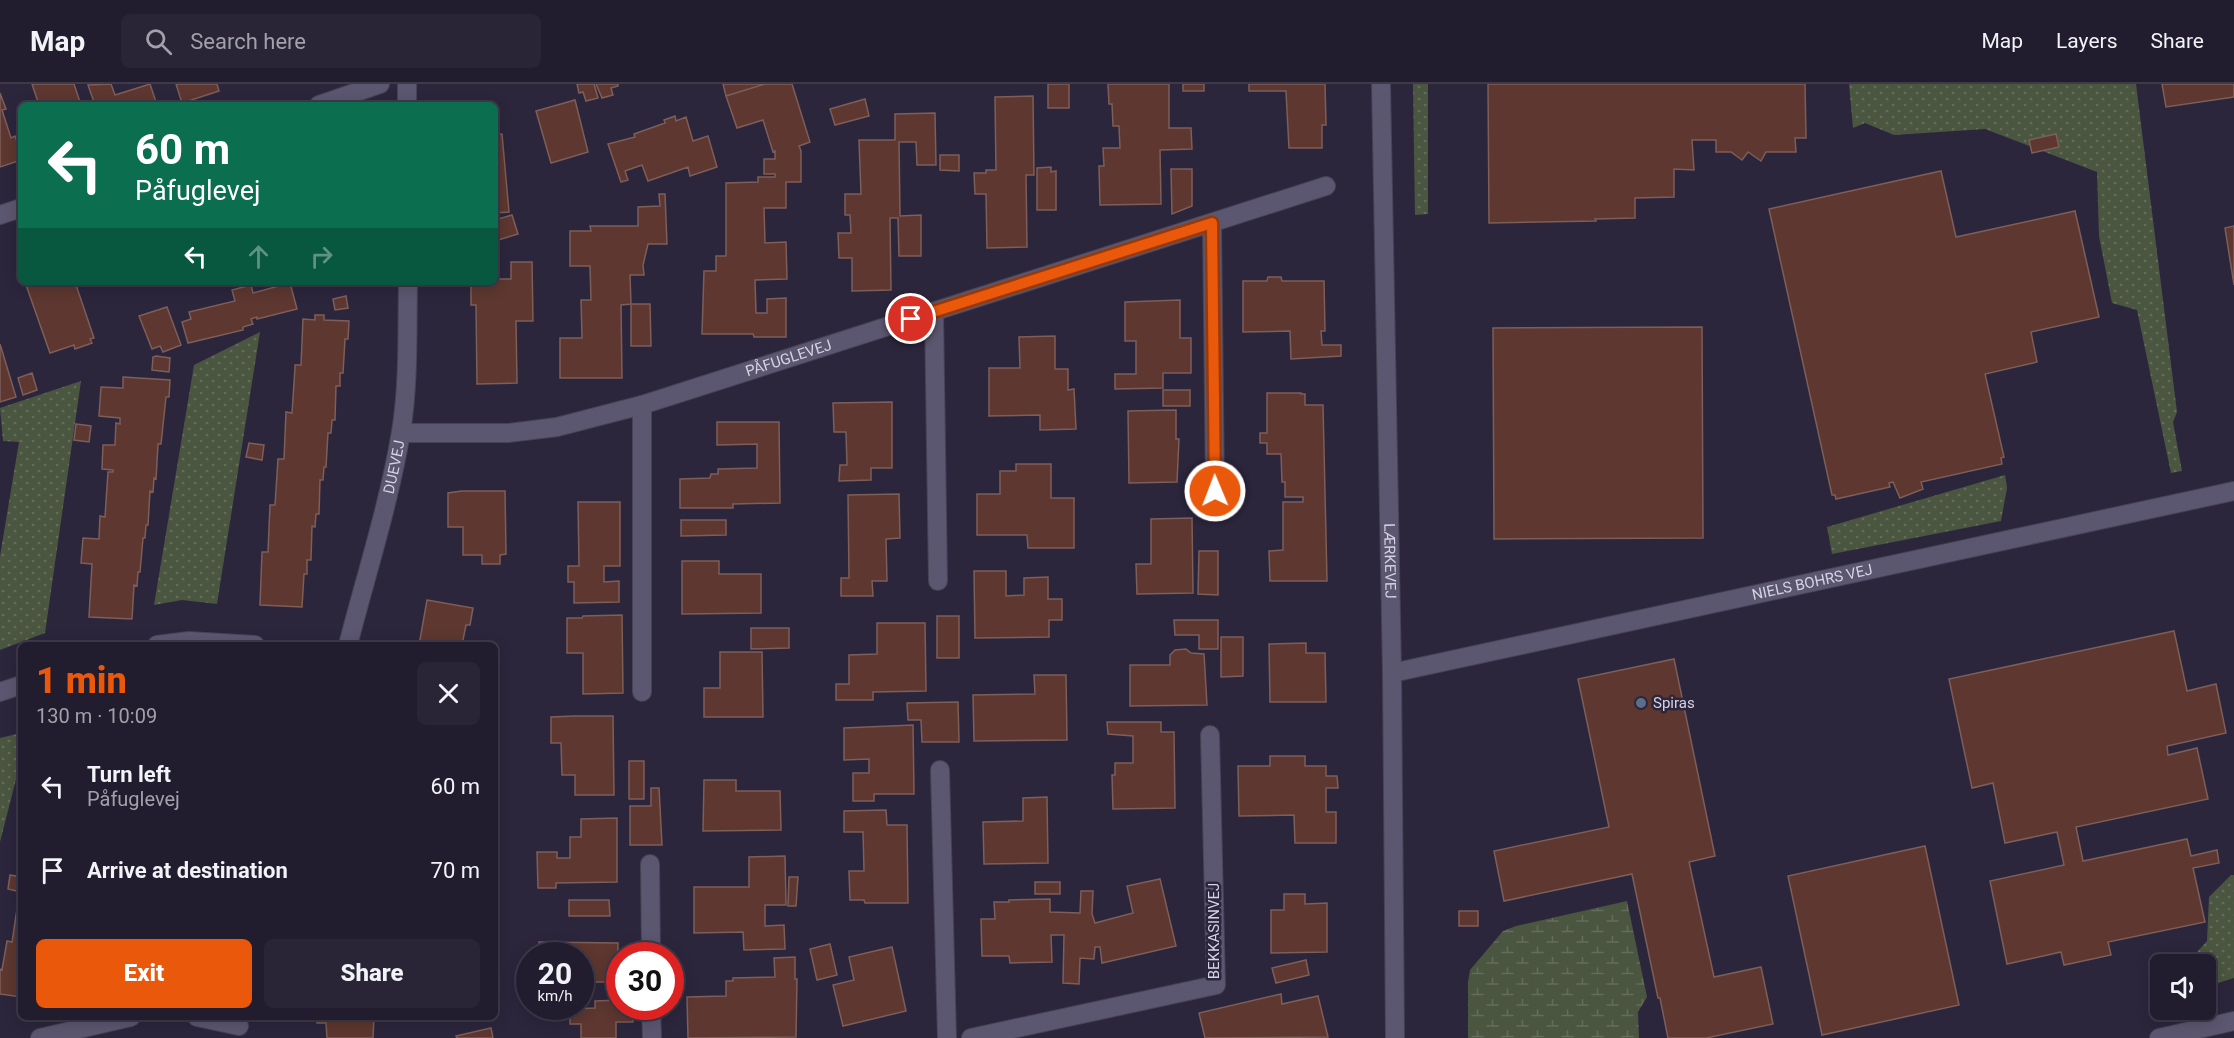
<!DOCTYPE html>
<meta charset="utf-8">
<style>
body{margin:0;font-family:Roboto,sans-serif;background:#292536;color:#f1f3f6;height:100vh;display:flex;flex-direction:column;font-size:22px;white-space:nowrap}
*{box-sizing:border-box;margin:0}
p{font-size:20px;color:#a2a1aa}
.icon{flex:none;width:33px;height:33px;fill:none;stroke:currentColor;stroke-width:2;stroke-linecap:round;stroke-linejoin:round}
.map{position:relative;flex:1;overflow:hidden}
.details{position:absolute;left:18px;top:558px;width:480px;height:378px;display:flex;flex-direction:column;background:#211c2e;border-radius:9px;box-shadow:0 3px 15px #0003,0 0 0 2px #3e3a4a}
.details>*{flex:none}
.banner{position:absolute;left:18px;top:18px;width:480px;height:183px;border-radius:9px;box-shadow:0 3px 15px #0003,0 0 0 2px #3e3a4a;background:#0b6e4f;color:#fff;overflow:hidden}
.controls{position:absolute;left:2150px;top:870px;display:grid;gap:12px}
.controls a{display:grid;place-items:center;width:66px;height:66px;border-radius:9px;background:#211c2e;box-shadow:0 3px 15px #0003,0 0 0 2px #3e3a4a;font-size:30px}
.speed{position:absolute;left:516px;top:858px;display:flex;gap:12px;font-size:30px;font-weight:700;text-align:center}
.speed>*{display:grid;place-content:center;width:78px;height:78px;border-radius:50%;background:#211c2e;box-shadow:0 3px 15px #0003,0 0 0 2px #3e3a4a;line-height:1}
.speed small{font-size:15px;font-weight:400}
.speed .limit{border:9px solid #d22;background:#fff;color:#111}
.pin{position:absolute;display:grid;place-items:center;width:51px;height:51px;color:#fff;margin:-26px;border:3px solid #fff;border-radius:50%;box-shadow:0 2px 6px #0007}
.me{position:absolute;width:66px;margin:-33px;rotate:359deg;stroke-linejoin:round;filter:drop-shadow(0 0 4px #0008)}
.turn{display:flex;align-items:center;gap:21px;height:126px;padding:0 18px;font-size:27px}
.turn .icon{width:78px;height:78px;stroke-width:2.5}
.turn b{display:block;font-size:42px;line-height:51px}
.lanes{display:flex;align-items:center;height:57px;padding:0 18px;background:#0003;justify-content:center;gap:30px;direction:ltr}
.lanes .off{opacity:.35}
.round{display:grid;place-items:center;flex:none;width:63px;height:63px;border-radius:9px;background:#292536}
.head{display:flex;align-items:center;justify-content:space-between;height:102px;padding:0 18px}
h1{font-size:36px;font-weight:800;line-height:45px;color:#ea580c}
.primary-button{display:flex;gap:12px;margin-top:auto;padding:12px 18px}
.primary-button a{flex:1;height:69px;border-radius:9px;background:#ea580c;color:#fff;font-size:24px;font-weight:800;line-height:69px;text-align:center}
.primary-button a+a{background:#292536;color:#f1f3f6}
ul{padding:0;list-style:none}
li{display:flex;align-items:center;gap:18px;height:84px;padding:0 18px}
li div{flex:1}
li b{display:block;font-size:22px}
li em{font-style:normal}
header{display:flex;align-items:center;gap:36px;box-sizing:border-box;height:84px;padding:0 30px;background:#211c2e;border-bottom:2px solid #3e3a4a}
header strong{font-size:28px}
nav{display:flex;gap:33px;margin-inline-start:auto;font-size:21px}
.search{width:420px;height:54px;background:#292536;display:flex;align-items:center;gap:15px;box-sizing:border-box;padding:0 21px;border-radius:9px;color:#a2a1aa;font-size:22px}
.map>svg:first-child{display:block}
.grass{fill:url(#grass-dots)}
.wetland{fill:url(#wetland-marsh)}
.building{fill:#5d3730;stroke:#7d5e59;stroke-width:1.5}
.lines{fill:none;stroke-linecap:round;stroke-linejoin:round}
.street-casing{stroke:#474255;stroke-width:20}
.secondary-casing{stroke:#474255;stroke-width:20}
.street{stroke:#5c5770;stroke-width:18}
.secondary{stroke:#5c5770;stroke-width:18}
.route-casing{stroke:#983908;stroke-width:15}
.route{stroke:#ea580c;stroke-width:10}
.service-dot{fill:#5c6f8a;stroke:#2c263d;stroke-width:2}
.labels{text-anchor:middle;dominant-baseline:central;stroke-width:5;stroke-linejoin:round;paint-order:stroke}
.street-label{font-size:15px;fill:#d6d3e2;stroke:#2c263d}
.poi-label{font-size:15px;fill:#d6d3e2;stroke:#2c263d;text-anchor:start}
</style>
<header>
<strong>Map</strong>
<div class="search"><svg class="icon" aria-label="search" viewBox="0 0 24 24"><circle cx="10" cy="10" r="6"/><path d="M15 15l6 6"/></svg>Search here</div>
<nav><a>Map</a><a>Layers</a><a>Share</a></nav>
</header>
<div class="map">
<svg width="2234" height="954" viewBox="0 0 2234 954">
<defs>
<pattern id="grass-dots" width="8" height="8" patternUnits="userSpaceOnUse" patternTransform="scale(1.5)"><rect width="8" height="8" fill="#4b5640"/><path d="M2 2h.1M6 6h.1" fill="none" stroke="#646d5b" stroke-width="1.8" stroke-linecap="round"/></pattern>
<pattern id="wetland-marsh" width="20" height="14" patternUnits="userSpaceOnUse" patternTransform="scale(1.5)"><rect width="20" height="14" fill="#4b5640"/><path d="M1 5h8M5 5V1M11 12h8M15 12V8" fill="none" stroke="#646d5b"/></pattern>
</defs>
<rect width="100%" height="100%" fill="#2c263d"/>
<path class="grass" d="M1413,0H1428V130L1415,131Z
M1849,0H2136L2177,328L2173,338L2182,387L2171,389L2137,226L2112,219L2099,152L2097,88L1985,45L1894,51L1865,39L1853,44Z
M260,248L217,520L182,516L154,521L194,281Z
M81,297L45,549L0,566V472L19,358L3,357L0,324Z
M2005,391L2007,404L2001,437L1832,470L1827,443Z
M21,649V676L0,758V654Z
M2231,791H2234V894L2205,903V880H2190L2189,877L2207,857L2209,813Z"/>
<path class="wetland" d="M1627,817L1647,913L1638,928L1639,954H1468V898L1470,886L1503,847L1516,842Z"/>
<path class="building" d="M32,0H74L81,21H39Z
M111,0L115,11L150,0L157,21H95L88,1Z
M176,0H217L219,7L182,19Z
M577,0H594L598,14L586,17L583,8L579,9Z
M596,0H618V2L611,4L613,11L602,14Z
M723,0H765L726,12Z
M765,0H792L810,58L799,62L801,67V98H786V124H764L765,159L786,158L787,195L755,196L756,229H767V215L786,214V253H754L753,250H702L704,187H716V172H726V99L758,98V93H775V90H764V75H775V67L773,68L763,36L737,44L726,12Z
M1048,0H1069V24H1048Z
M1108,0H1169V44H1191L1192,65L1160,66L1161,120L1100,121L1099,82H1104L1103,64H1120L1119,42H1113L1112,20H1109Z
M1183,0H1204V7H1183Z
M1249,0H1325L1326,41H1322V64H1289L1286,7H1249Z
M1488,0H1805L1806,54H1795L1796,68H1766L1761,77L1748,68L1742,76L1731,68H1716V56H1692L1694,86L1674,85V113L1635,114V134L1595,135L1596,137L1489,139Z
M2162,0H2234V13L2166,23Z
M0,9L6,25L2,26L11,54L15,52L21,69V76L0,83Z
M1033,12L1034,91H1026L1027,163L987,164L986,110H975L974,89H986V86H996L995,13Z
M865,15L869,32L835,41L830,25Z
M575,16L588,68L551,79L536,27Z
M935,29L936,81H917L916,58H899L900,132L921,131V172H899L898,134H890L891,206L852,207V174H839L838,149H851L850,131H845V110H861L859,56H895V30Z
M675,32L676,37L686,33L693,57L708,52L717,83L690,92L688,83L648,97L642,81L625,87L628,96L621,98L608,60L635,53L634,50L665,39L664,36Z
M502,50L509,128L495,129V51Z
M2056,50L2059,63L2032,69L2029,56Z
M940,71H959V87L940,86Z
M1051,83V88L1056,87V126H1037V84Z
M1171,85H1192V122L1172,130Z
M1941,87L1956,153L2075,127L2099,233L2031,248L2037,278L1985,290L2004,373L2001,374L2002,380L1921,398L1923,405L1900,414L1893,398L1889,399L1890,403L1836,415L1835,411H1832L1769,125Z
M659,110H665L667,160H648L643,181L644,191H630L631,220L621,221L622,294H560V254H582L581,216H591L590,182H570V147H591L590,142H638V123L660,122Z
M512,131L518,150L495,157V136Z
M2234,142V201L2225,144Z
M511,178H532L533,237H516L517,299L477,300L476,221H471V198H495V195H511Z
M1268,193H1281L1282,197H1324L1325,247H1321L1322,261H1341V272L1291,275L1290,247L1243,248V197H1267Z
M25,198H75L94,254L90,255L92,259L75,265L74,261L50,269Z
M290,199L297,225L257,235V233L251,235L253,240L243,243V246L188,259L182,238L191,235L189,228L235,217L232,206L251,201L253,209Z
M346,212L348,224L335,226L333,215Z
M1180,216V254H1191V289H1163V304L1115,305V290H1136V257H1125V218Z
M631,220H650L651,262H631Z
M167,223L181,261L163,268L160,262L152,265L139,232Z
M315,231H324V236L349,237L348,255H345L343,289H340V302H336L335,336H332L331,349H328L326,383H324L323,396H320L319,430H316L315,443L312,442L311,476H307V490H304L302,523L260,521L262,468H268L270,421H275L278,375H284L286,328L292,329L295,284V281H301L303,235L315,236Z
M1702,243L1703,454L1494,455L1493,244Z
M1055,252V285H1068V306L1074,305L1076,345L1040,346V331L989,332V284H1020L1019,253Z
M0,260L16,313L0,318Z
M156,272L170,274L169,288L152,286L153,273Z
M32,289L37,306L23,311L18,294Z
M123,293L170,296L169,313H166L161,360H158L156,395L154,394L153,408L150,407L148,441H146L145,454H143L140,488H138L137,502L134,501L132,535L89,533L92,480L81,479L83,454L99,455L100,432L105,433L108,388H113V386L102,385L103,361H115L116,339L120,340V334L99,332L101,303L123,304Z
M1163,306H1190V322H1163Z
M1267,309H1301V310H1305V321H1323L1327,497H1270L1269,467L1283,466V418H1303V413H1285V398H1282L1281,370H1267V359H1260V349H1267Z
M892,318V384H871V396L839,397L840,381H847L846,348H834L833,319Z
M1176,326V355H1179L1177,398L1129,399L1128,327Z
M717,338H779L780,419L733,420V424H680V395L710,394L711,390H718V385L757,384V360L717,361Z
M76,340L91,342L89,358L74,356Z
M249,359L264,361L262,376L246,373Z
M1016,380H1051V414H1074V464H1028L1027,451H977V410H1000V387H1016Z
M462,407H505L506,470L500,471V480H482V471H463V443H448V409Z
M899,410L900,454L886,455L887,497H872L873,512H841V494H849L848,411Z
M578,418H620V482H604V498L619,497V518L574,519V498H568V482H579Z
M1192,434L1193,509L1137,510L1136,480H1151V435Z
M681,436H726V451L681,452Z
M1199,467H1218V511L1198,510Z
M682,477H719V490H761V529L682,530Z
M974,487H1006V512L1024,511V494L1048,493V515H1062V536H1049V553L975,554Z
M427,516L473,524L470,541H466L462,561H419Z
M622,531L623,609L583,610V569H567V534H582L583,532Z
M937,532H959V574H937Z
M1174,536H1218V565H1199V551H1175Z
M877,539H925L926,607L873,608V616H836V600H849V571L877,570Z
M751,544H789V564L751,565Z
M2174,547L2187,607L2216,600L2226,649L2167,662L2168,671L2197,664L2208,715L2076,743L2083,777L2187,755L2191,772L2217,766L2219,779L2193,784L2205,838L2108,858L2111,871L2064,881L2061,868L2007,880L1990,797L2064,781L2057,748L2005,759L1993,699L1972,704L1949,595Z
M1221,553H1243V592L1221,593Z
M1306,559V569H1325L1326,618H1270L1269,560Z
M1186,565L1191,569L1204,570L1207,621L1130,622V581H1170V571L1175,566Z
M720,568H762L763,633H704V604H720Z
M1674,575L1715,772L1689,778L1714,893L1761,883L1773,940L1706,954H1668L1660,914H1658L1632,790L1504,817L1494,767L1609,743L1578,595Z
M1034,591H1066L1067,656L974,657L973,611L1035,610Z
M958,618L959,658H922L921,636H908L907,619Z
M575,632H613L614,711H575V691H562L561,659H551V633Z
M1107,638H1161V648H1174L1175,724L1113,725L1112,691H1115V679H1133V652L1108,650Z
M913,641L914,710H874V717H853V689H869V675L844,676V644Z
M1270,672H1305V682H1326V692H1337L1338,704H1326V728H1336V759H1295L1294,731L1239,732L1238,682H1270Z
M629,677H644V715H629Z
M704,696H736V707H780L781,746L703,747Z
M651,704H659L662,761H630V722H651Z
M1047,713L1048,779L984,780L983,738L1023,737V714Z
M886,726L887,741H907L908,819H865L864,816H850L849,787H864L863,748H844V727Z
M617,734V798L556,799V804H538L537,768H557V774H570V753H581V735Z
M1925,762L1959,921L1822,951L1788,792Z
M785,772L786,821H765V842L784,841L785,865L744,866L743,848L694,849V803H749V773Z
M10,791L21,793V808L8,805Z
M789,793H798L796,822H788Z
M1160,795L1176,862L1102,879L1100,863H1095L1094,875L1080,874L1079,900L1063,899L1064,851H1051L1052,878L1010,879L1009,872H982L981,835H995L994,818H1009V816L1050,815V828L1080,829L1081,807H1093L1092,830L1095,839L1133,829L1127,802Z
M1035,798H1060V810H1035Z
M1284,810H1305V820L1327,819V868L1271,869V826H1284Z
M19,812H21V913L0,910V885L2,886L7,857L12,858Z
M569,816H609L610,832H569Z
M1459,827H1478V842H1459Z
M539,858L618,859L617,898H580V872H539Z
M830,860L837,891L817,896L810,865Z
M892,863L906,927L843,942L833,901L854,896L849,873Z
M795,873V895H797L796,953L688,954L687,913L726,912V897H733V894L775,893L774,874Z
M1306,876L1309,891L1276,899L1272,884Z
M1281,910L1282,920L1318,912L1328,953L1205,954L1199,929Z
M620,916V922H632L633,938H616V954H581V940H570V925L595,924V917Z
M317,933H374L373,954H327L326,939H317Z
M491,944L493,954H457L456,952Z"/>
<g class="lines">
<defs>
<g id="street">
<path d="M407,0V21"/>
<path d="M319,21L380,0"/>
<path d="M0,131L21,124"/>
<path d="M1212,139L1215,407"/>
<path d="M934,228L938,497"/>
<path d="M642,321V608"/>
<path id="s1" d="M401,349H508L557,343L642,321L1326,102"/>
<path d="M157,561L189,557L255,561"/>
<path id="s2" d="M348,561C366,491 389,420 401,348C409,299 407,248 408,198"/>
<path id="s3" d="M1392,589L2234,407"/>
<path d="M0,608L21,601"/>
<path d="M940,686L947,954"/>
<path d="M650,780L651,872"/>
<path d="M651,922L652,954"/>
<path d="M197,933L239,942"/>
<path d="M40,954L131,933"/>
<path d="M971,954L1216,901L1210,651"/>
<path d="M2159,954L2234,937"/>
</g>
<g id="secondary">
<path id="s4" d="M1381,0L1392,589L1395,954"/>
</g>
</defs>
<use href="#street" class="street-casing"/>
<use href="#secondary" class="secondary-casing"/>
<use href="#street" class="street"/>
<use href="#secondary" class="secondary"/>
</g>
<g class="lines">
<defs>
<path id="route" d="M911,235L1212,139L1215,407"/>
</defs>
<use href="#route" class="route-casing"/>
<use href="#route" class="route"/>
</g>
<circle class="service-dot" cx="1641" cy="619" r="6"/>
<g class="labels">
<g class="street-label">
<text stroke="none"><textPath href="#s1" startOffset="398">PÅFUGLEVEJ</textPath></text>
<text stroke="none"><textPath href="#s2" startOffset="184">DUEVEJ</textPath></text>
<text stroke="none"><textPath href="#s4" startOffset="477">LÆRKEVEJ</textPath></text>
<text stroke="none"><textPath href="#s3" startOffset="430">NIELS BOHRS VEJ</textPath></text>
<text transform="translate(1214 847) rotate(-90)">BEKKASINVEJ</text>
</g>
<g class="poi-label">
<text x="1653" y="619">Spiras</text>
</g>
</g>
</svg>
<div class="controls">
<a><svg class="icon" aria-label="sound" viewBox="0 0 24 24"><path d="M4 9h4l5-4v14l-5-4H4zM17 9q2 3 0 6"/></svg></a>
</div>
<div class="speed"><div>20<small>km/h</small></div><div class="limit">30</div></div>
<div class="pin" style="left:911px;top:235px;background:#d93025"><svg class="icon" aria-label="arrive" viewBox="0 0 24 24"><path d="M6 21V4h12l-3 4 3 4H6"/></svg></div>
<svg class="me" style="left:1215px;top:407px" viewBox="-20 -20 40 40"><circle r="17" fill="#ea580c" stroke="#fff" stroke-width="3"/><path d="M0-11L8 9 0 5-8 9z" fill="#fff"/></svg>
<div class="banner">
<div class="turn"><svg class="icon" aria-label="left" viewBox="0 0 24 24"><path d="M17 20v-9H6M10 6l-5 5 5 5"/></svg><div><b>60 m</b>Påfuglevej</div></div>
<div class="lanes"><svg class="icon" aria-label="left" viewBox="0 0 24 24"><path d="M17 20v-9H6M10 6l-5 5 5 5"/></svg><svg class="icon off" aria-label="ahead" viewBox="0 0 24 24"><path d="M12 20V5M6 11l6-6 6 6"/></svg><svg class="icon off" aria-label="right" viewBox="0 0 24 24"><path d="M7 20v-9h11M14 6l5 5-5 5"/></svg></div>
</div>
<section class="details">
<div class="head"><div><h1>1 min</h1><p>130 m · 10:09</p></div><a class="round"><svg class="icon" aria-label="close" viewBox="0 0 24 24"><path d="M6 6l12 12M18 6L6 18"/></svg></a></div>
<ul>
<li><svg class="icon" aria-label="left" viewBox="0 0 24 24"><path d="M17 20v-9H6M10 6l-5 5 5 5"/></svg><div><b>Turn left</b><p>Påfuglevej</p></div><em>60 m</em></li>
<li><svg class="icon" aria-label="arrive" viewBox="0 0 24 24"><path d="M6 21V4h12l-3 4 3 4H6"/></svg><div><b>Arrive at destination</b></div><em>70 m</em></li>
</ul>
<div class="primary-button"><a>Exit</a><a>Share</a></div>
</section>
</div>
